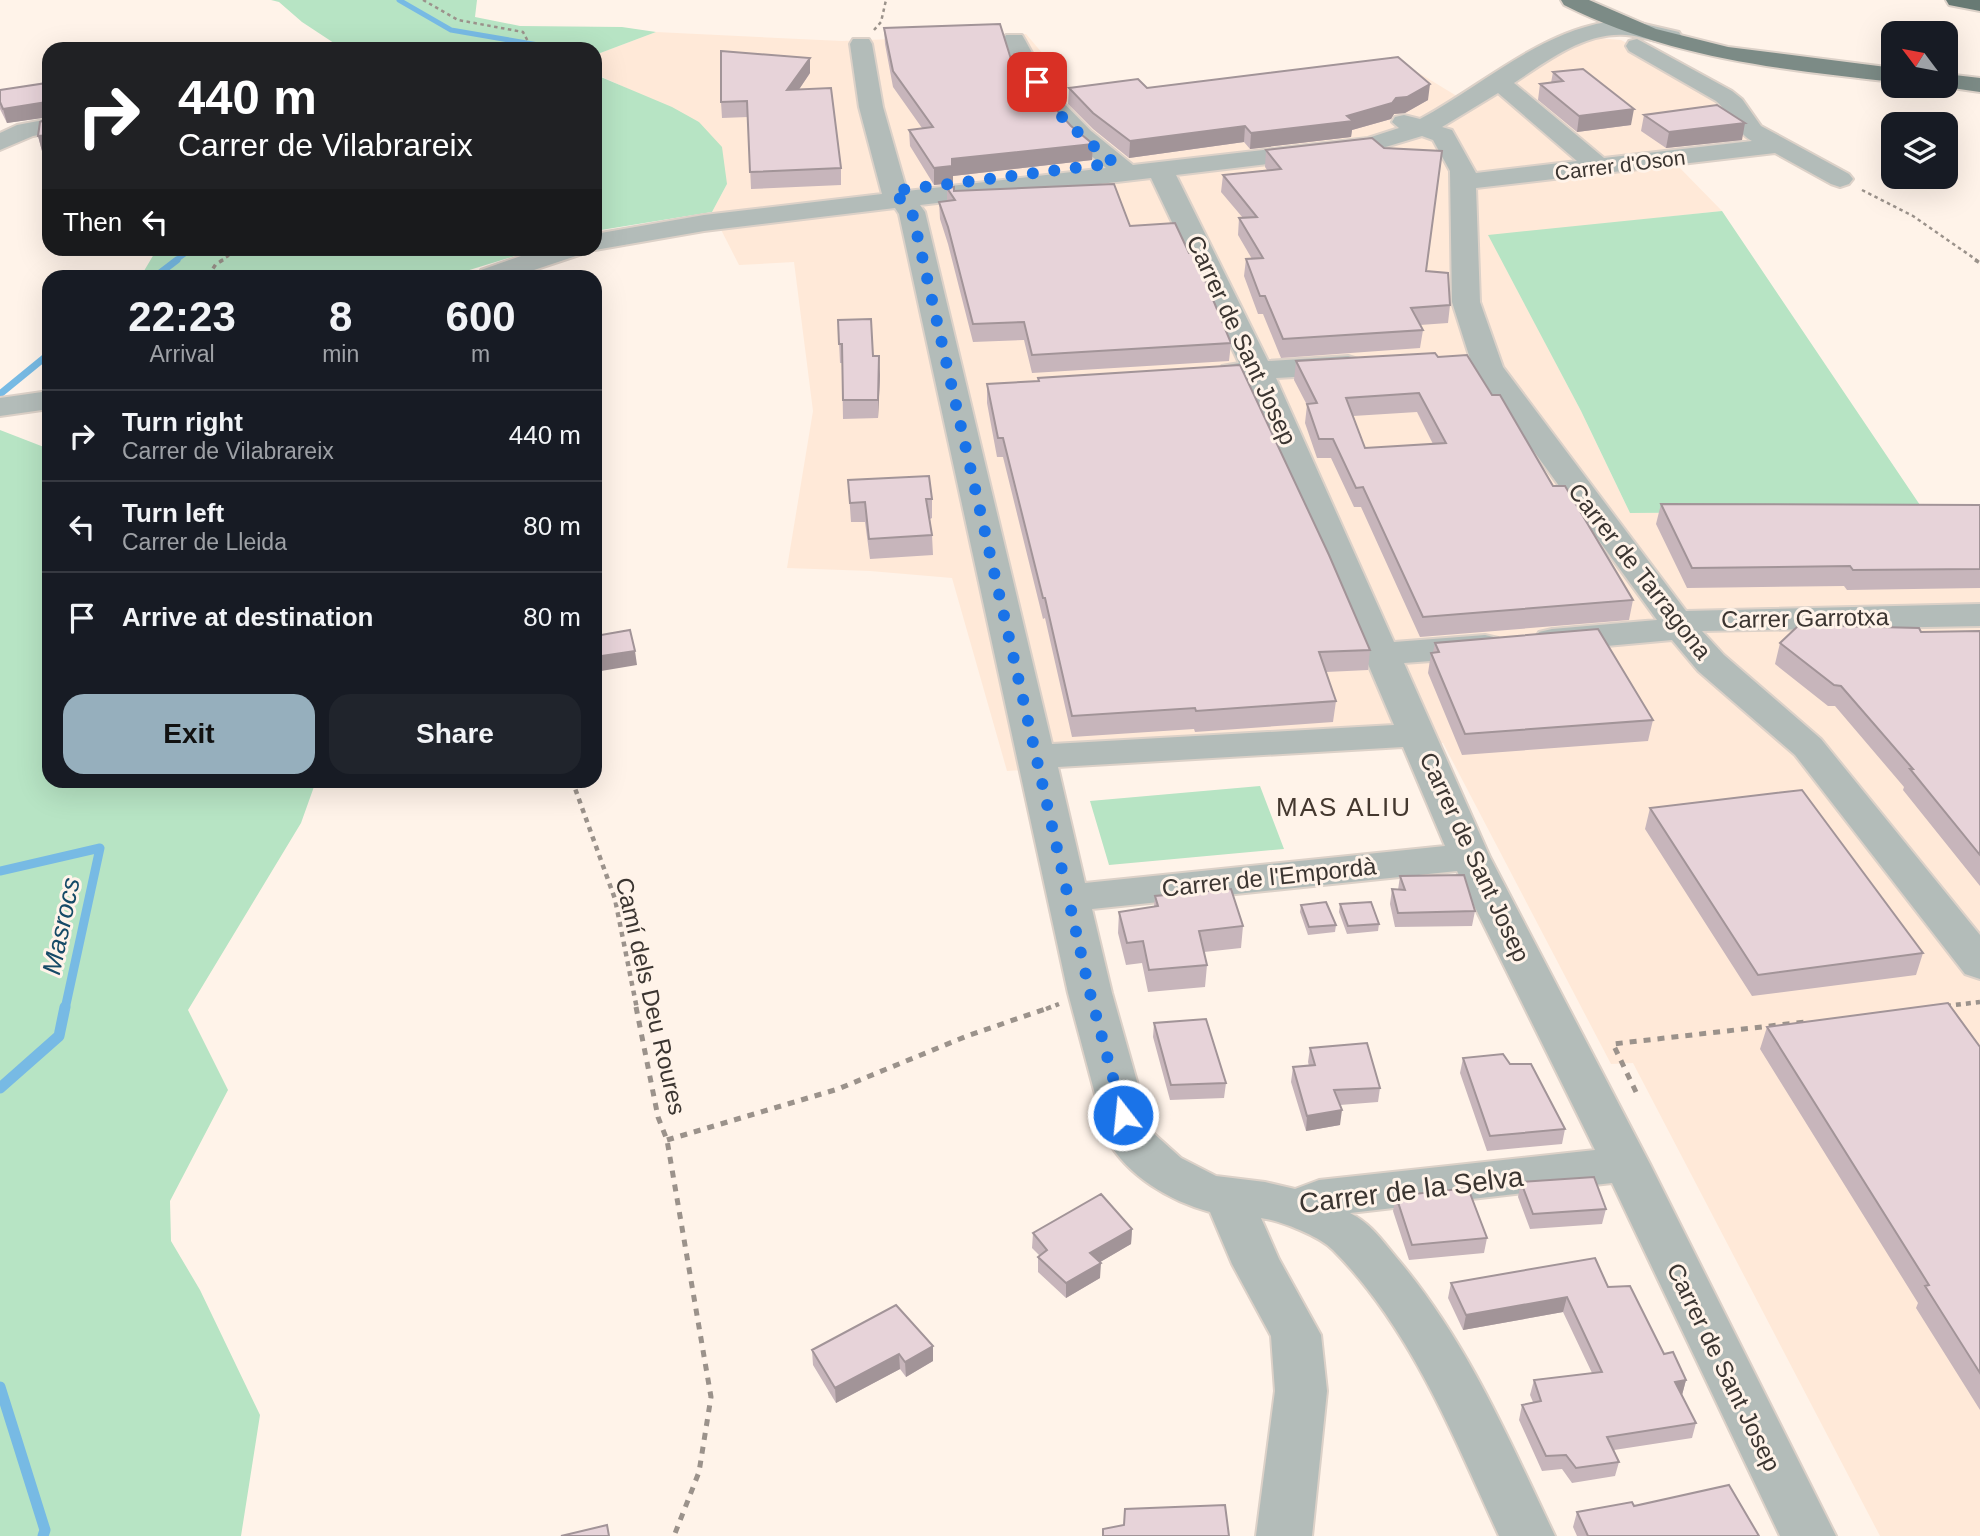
<!DOCTYPE html>
<meta charset="utf-8">
<style>
body{margin:0;font-family:Helvetica,sans-serif;background:#20242c;color:#f1f3f6;height:100vh;display:flex;flex-direction:column;font-size:26px;white-space:nowrap}
*{box-sizing:border-box;margin:0}
p{font-size:23px;color:#9ea1a6}
.icon{flex:none;width:38px;height:38px;fill:none;stroke:currentColor;stroke-width:2;stroke-linecap:round;stroke-linejoin:round}
.map{position:relative;flex:1;overflow:hidden}
.panel{position:absolute;left:42px;top:270px;width:560px;height:518px;display:flex;flex-direction:column;background:#171b24;border-radius:21px;box-shadow:0 7px 28px #0002}
.panel>*{flex:none}
.top-card{position:absolute;left:42px;top:42px;width:560px;height:214px;border-radius:21px;box-shadow:0 7px 28px #0002;background:#202124;color:#fff;overflow:hidden}
.needle{width:46px;rotate:302deg}
.buttons{position:absolute;left:1881px;top:21px;display:grid;gap:14px}
.buttons a{display:grid;place-items:center;width:77px;height:77px;border-radius:14px;background:#171b24;box-shadow:0 7px 28px #0002;font-size:35px}
.pin{position:absolute;display:grid;place-items:center;width:60px;height:60px;color:#fff;margin:-30px;border-radius:14px;box-shadow:0 4px 10px #0006}
.me{position:absolute;width:77px;margin:-38px;rotate:344deg;stroke-linejoin:round;filter:drop-shadow(0 0 5px #0008)}
.turn{display:flex;align-items:center;gap:24px;height:147px;padding:0 21px;font-size:32px}
.turn .icon{width:91px;height:91px;stroke-width:2.5}
.turn b{display:block;font-size:49px;line-height:60px}
.then{display:flex;align-items:center;height:66px;padding:0 21px;background:#0003;gap:14px;font-size:26px}
.eta{display:flex;justify-content:space-evenly;align-items:center;height:119px;text-align:center}
.eta b{font-size:42px;font-weight:700;line-height:49px}
.action{display:flex;gap:14px;margin-top:auto;padding:14px 21px}
.action a{flex:1;height:80px;border-radius:21px;background:#96afbd;color:#111;font-size:28px;font-weight:700;line-height:80px;text-align:center}
.action a+a{background:#20242c;color:#f1f3f6}
ul{padding:0;list-style:none}
li{display:flex;align-items:center;gap:21px;height:91px;padding:0 21px;border-top:2px solid #363941}
li div{flex:1}
li b{display:block;font-size:26px}
li em{font-style:normal}
.map>svg:first-child{display:block}
.built{fill:#ffe9d8}
.green{fill:#b7e4c4}
.lines{fill:none;stroke-linecap:round;stroke-linejoin:round}
.stream-far3{stroke:#77bae4;stroke-width:5}
.stream-far2{stroke:#77bae4;stroke-width:7}
.stream-far1{stroke:#77bae4;stroke-width:9}
.stream{stroke:#77bae4;stroke-width:11}
.minor-casing{stroke:#dcd1c8;stroke-width:4}
.major-casing{stroke:#dcd1c8;stroke-width:4}
.highway-casing{stroke:#dcd1c8;stroke-width:4}
.path-far3{stroke:#9b928b;stroke-width:2.5;stroke-dasharray:3.5 3.5;stroke-linecap:butt}
.path-far2{stroke:#9b928b;stroke-width:3.5;stroke-dasharray:4.5 4.5;stroke-linecap:butt}
.path-far1{stroke:#9b928b;stroke-width:4.5;stroke-dasharray:5 5;stroke-linecap:butt}
.path{stroke:#9b928b;stroke-width:5;stroke-dasharray:7 7;stroke-linecap:butt}
.minor{fill:#b3bcb9;fill-rule:evenodd}
.major{fill:#7c8b86;fill-rule:evenodd}
.highway{fill:#687a74;fill-rule:evenodd}
.wall{fill:#c7b5bb;fill-rule:evenodd}
.shaded-wall{fill:#a29498}
.building{fill:#e7d3d9;stroke:#a29498;stroke-width:2;fill-rule:evenodd}
.route{stroke:#1a73e8;stroke-width:12;stroke-dasharray:0 21.6}
.labels{text-anchor:middle;dominant-baseline:central;stroke-width:6;stroke-linejoin:round;paint-order:stroke}
.far-street-label{font-size:21px;fill:#3b3531;stroke:#fff3e9}
.street-label{font-size:24px;fill:#3b3531;stroke:#fff3e9}
.neighbourhood-label{font-size:26px;letter-spacing:2px;fill:#44382f;stroke:#fff3e9}
.water-label{font-size:26px;font-style:italic;fill:#164a67;stroke:#fff3e9}
.near-street-label{font-size:28px;fill:#3b3531;stroke:#fff3e9}
</style>
<div class="map">
<svg width="1980" height="1536" viewBox="0 0 1980 1536">
<rect width="100%" height="100%" fill="#fff3e9"/>
<path class="built" d="M656,32L842,41L1026,34L1077,94L1409,67L1460,98L1566,35L1621,40L1738,102L1785,148L1677,165L1722,211L1489,236L1581,411L1630,513L1980,510V1536H1880L1633,1063L1611,1064L1443,743L1007,771L952,578L870,571L787,568L813,411L794,262L739,265L712,212L727,184L699,122L596,74L595,55Z"/>
<path class="green" d="M271,0H477L475,17L520,26L622,27L656,32L595,55V49H343L302,22L279,2Z
M595,70L596,75L672,107L699,122L722,147L727,184L712,212L595,231Z
M1722,211L1924,511L1630,513L1581,411L1488,235Z
M157,249V248L538,249L450,276H141Z
M0,430L49,449V780L316,781L301,823L188,1010L228,1090L170,1201L171,1241L200,1290L260,1415L241,1536H0Z
M1260,786L1284,849L1109,865L1090,801Z"/>
<g class="lines">
<path class="stream-far3" d="M399,0L451,30L562,49
M175,261L193,248"/>
<path class="stream-far2" d="M156,276L177,260
M0,394L49,354"/>
<path class="stream-far1" d="M0,871L100,848L65,1009"/>
<path class="stream" d="M0,1088L59,1036L65,1007
M0,1387L45,1530L43,1536"/>
<defs>
<path id="minor" d="M1607,22L1640,23L1679,32L1682,37L1679,42C1663,46 1643,36 1626,35C1584,32 1547,61 1514,83L1604,158L1752,141C1736,132 1730,113 1716,101L1629,51L1626,46L1629,41L1637,39L1732,91L1742,99L1761,126L1849,174L1853,179L1849,184L1840,187L1831,184L1775,153L1476,188L1480,302L1503,367L1686,611L1980,604V626L1702,631L1724,655L1821,739L1980,935V979L1965,974L1795,755L1698,671L1672,640L1552,651L1539,648L1534,640L1539,632L1552,629L1657,620L1473,368L1452,302L1450,171L1433,140L1422,136L1369,152L1176,175L1268,361L1348,356L1358,359L1363,365L1358,371L1348,374L1276,378L1394,642L1485,635L1498,638L1503,646L1498,654L1485,657L1404,663L1490,857L1650,1164L1836,1536H1780L1612,1183L1350,1213C1370,1223 1381,1239 1396,1257C1466,1339 1509,1439 1555,1536H1499C1454,1438 1411,1328 1333,1250C1319,1236 1281,1221 1261,1218L1279,1259L1321,1335L1327,1391L1312,1536H1256L1275,1391L1271,1336L1232,1264L1210,1212C1170,1201 1127,1176 1107,1139L1068,993L899,214L895,208L704,231L595,250L589,248H595V234L704,215L882,194L859,107L850,44L853,39H869L872,44L883,107L907,191L1106,168L1073,141L1036,101L1003,40L1006,35H1022L1025,40L1054,93L1091,131L1133,165L1368,138L1399,128L1392,122L1395,117L1404,115L1420,119C1480,87 1538,33 1607,22ZM1498,93L1577,161L1476,173L1452,130L1442,127ZM1151,178L1239,363L1222,366L1218,372L1222,378L1247,380L1394,725L1052,744L925,212L920,205ZM1403,747L1445,846L1085,883L1058,767ZM1457,871L1595,1150L1319,1180L1295,1189L1265,1182L1216,1176L1181,1158L1151,1131L1112,993L1092,909Z
M49,119V133L33,136L0,150V133L17,125Z
M544,248H585L582,254L516,276H477L481,270Z
M49,391V409L0,416V398Z"/>
<path id="major" d="M1561,0H1589L1656,29L1728,47L1894,68V82C1777,69 1670,58 1564,5Z
M1946,74L1980,78V92L1938,86H1946Z"/>
<path id="highway" d="M1946,0H1980V11L1949,5Z"/>
</defs>
<use href="#minor" class="minor-casing"/>
<use href="#major" class="major-casing"/>
<use href="#highway" class="highway-casing"/>
<path class="path-far3" d="M423,0L458,20L523,32L532,49
M874,30L881,22L886,0
M1862,190L1913,216L1978,261
M220,261L242,248"/>
<path class="path-far2" d="M1975,260L1980,263
M208,276L216,264L223,260"/>
<path class="path-far1" d="M572,780L615,899L637,1009
M1946,1006L1980,1002
M1046,1009L1059,1004"/>
<path class="path" d="M636,1007L658,1117L667,1140L711,1397L699,1472L674,1536
M1636,1092L1613,1044L1805,1022
M667,1140L838,1089L967,1036L1051,1007"/>
<use href="#minor" class="minor"/>
<use href="#major" class="major"/>
<use href="#highway" class="highway"/>
</g>
<path class="wall" d="M884,28L1011,59L1071,126L1093,144L1092,160L953,176V183L934,185L910,146L909,130L922,128L893,87L885,44Z
M1553,72L1631,125L1577,132L1538,100L1540,84L1551,83Z
M810,73L799,89L841,168V185L751,189L748,117L722,118L721,102Z
M48,76H49V150L42,151L38,136L40,122L48,117L7,123L0,109V90L46,83Z
M1069,88H1147L1428,100L1405,113L1394,114L1391,119L1352,130L1351,137L1250,149L1244,142L1129,158L1093,129L1068,104Z
M1644,115L1742,140L1666,148L1641,131Z
M1266,150L1426,271L1450,305L1448,323L1420,325L1423,330L1420,348L1281,358L1263,314H1258L1244,276L1246,259H1252L1238,235L1239,218H1243L1221,192L1223,175L1267,170L1265,167Z
M947,188L954,191L1130,226L1231,343L1229,361L1032,373L1024,340L973,342L948,244L940,219L939,202L947,201Z
M838,320L873,356L880,375L878,418L843,419L842,363H840Z
M1438,357L1492,395L1553,486L1633,600L1629,620L1420,637L1361,507H1354L1331,458H1317L1305,423L1307,405L1294,380L1296,361ZM1417,412L1433,444L1365,448L1353,416Z
M1038,378L1370,650L1368,670L1326,672L1336,701L1333,722L1195,732L1194,729L1072,737L1045,618L1043,619L1003,457H997L987,403V384L1038,382Z
M848,480L932,499V518L930,519L932,535L933,555L870,559L865,522H851Z
M1661,504L1980,505V588L1847,590L1844,586L1687,588L1656,524Z
M1980,631V886L1903,790L1904,787L1835,706H1828L1775,664L1780,643L1921,632Z
M1435,643L1653,720L1648,741L1462,755L1428,673L1431,653L1433,652Z
M1650,808L1923,953L1916,975L1752,996L1645,829Z
M1400,876L1475,911L1472,926L1395,927L1390,904L1392,889L1398,890Z
M1155,896L1243,926L1241,948L1204,952L1207,965L1205,987L1148,992L1142,963L1126,965L1118,933L1119,912L1154,907Z
M1340,904L1379,924L1378,931L1347,934L1339,912Z
M1301,905L1336,925L1335,932L1308,935L1300,912Z
M1154,1023L1226,1083L1224,1098L1170,1100L1153,1037Z
M1767,1027L1980,1047V1410L1916,1308L1918,1303L1760,1049Z
M1310,1048L1380,1088L1378,1102L1340,1105V1125L1306,1131L1291,1082L1293,1067L1309,1066L1308,1062Z
M1463,1058L1510,1064L1565,1129L1562,1144L1487,1151L1460,1073Z
M1521,1182L1606,1209L1602,1224L1530,1229L1518,1197Z
M1396,1196L1487,1238L1484,1253L1409,1260L1393,1211Z
M1132,1229L1131,1244L1100,1262V1278L1066,1298L1038,1272V1257L1040,1256L1032,1248L1033,1233Z
M1451,1283L1608,1287L1686,1380L1682,1395L1696,1423L1692,1438L1614,1450L1619,1462L1615,1476L1572,1483L1562,1469L1542,1471L1519,1420L1522,1405L1533,1402L1530,1395L1534,1380L1592,1373L1563,1312L1463,1330L1448,1298Z
M896,1305L933,1361L906,1377L900,1369L836,1403L813,1365L812,1350Z
M1634,1506L1759,1536H1577L1573,1527L1577,1512Z"/>
<path class="shaded-wall" d="M810,58V73L788,106L787,90Z
M1430,84L1428,100L1405,113L1394,114L1391,119L1352,130L1351,137L1250,149L1251,133L1396,98Z
M47,102L49,117L7,123L3,109Z
M1634,109L1631,125L1577,132L1579,116Z
M1745,123L1742,140L1666,148L1669,132Z
M1245,126L1244,142L1129,158L1130,141Z
M49,135V150L42,151L38,136Z
M1093,144L1092,160L953,176V183L934,185V168L952,159Z
M879,356L880,375L878,418V400Z
M635,651L637,665L595,672V657Z
M1342,1110L1340,1125L1306,1131L1307,1116Z
M1132,1229L1131,1244L1090,1268V1253Z
M1101,1263L1100,1278L1066,1298V1283Z
M1567,1297L1563,1312L1463,1330L1466,1315Z
M933,1346V1361L906,1377L905,1362Z
M899,1354L900,1369L836,1403L835,1388Z
M1686,1380L1682,1395L1675,1382Z"/>
<path class="building" d="M1000,24L1011,59L1071,126L1093,144L952,159V166L934,168L909,130L933,127L893,71L884,28Z
M721,51L810,58L787,90L831,88L841,168L750,172L747,101L721,102Z
M1398,57L1430,84L1407,97L1396,98L1392,103L1347,116L1353,121L1251,133L1245,126L1130,141L1093,113L1069,88L1138,79L1147,88Z
M1583,69L1634,109L1579,116L1540,84L1563,81L1553,72Z
M48,76H49V135L38,136L40,122L48,118L47,102L3,109L0,102V90L46,83Z
M1717,105L1745,123L1669,132L1644,115Z
M1372,138L1384,148L1442,151L1426,271L1448,273L1450,305L1411,308L1423,330L1283,339L1265,296H1260L1246,259L1263,258L1239,218L1257,217L1223,175L1281,169L1266,150Z
M1114,184L1130,226L1175,223L1189,253H1193L1197,261L1231,343L1032,355L1024,322L973,324L948,227L939,202L955,200L947,188L954,187V191Z
M871,319L873,356H879L878,400H843L842,344H839L838,320Z
M1435,353L1438,357L1467,355L1492,395H1500L1553,486H1565L1633,600L1423,617L1363,487L1356,488L1333,439H1319L1307,404L1317,403L1296,361ZM1419,393L1446,443L1365,448L1346,398Z
M1240,365L1329,555L1370,650L1319,652L1336,701L1196,711L1195,708L1072,716L1045,598H1043L1003,438H998L987,384L1039,381L1038,378Z
M929,476L932,499H926L932,535L869,539L865,502L850,503L848,480Z
M1661,504L1980,505V569L1853,570L1850,566L1692,568Z
M1799,625L1919,628L1921,632L1980,631V855L1910,769H1913L1841,686L1834,685L1780,643Z
M1598,629L1653,720L1465,734L1431,653L1439,652L1435,643Z
M630,630L635,651L595,657V636Z
M1802,790L1923,953L1758,975L1650,808Z
M1464,875L1475,911L1398,913L1392,889L1405,890L1400,876Z
M1231,889L1243,926L1199,931L1207,965L1149,970L1143,941L1127,943L1119,912L1158,906L1155,896Z
M1326,902L1336,925L1309,927L1301,905Z
M1371,902L1379,924L1348,926L1340,904Z
M1948,1003L1980,1047V1373L1925,1286L1929,1285L1767,1027Z
M1206,1019L1226,1083L1171,1085L1154,1023Z
M1367,1043L1380,1088L1334,1090L1342,1110L1307,1116L1293,1067L1315,1065L1310,1048Z
M1503,1054L1510,1064H1531L1565,1129L1490,1136L1463,1058Z
M1594,1177L1606,1209L1533,1214L1521,1182Z
M1468,1188L1487,1238L1412,1245L1396,1196Z
M1101,1194L1132,1229L1090,1253L1101,1263L1066,1283L1038,1257L1047,1250L1033,1233Z
M1595,1258L1608,1287L1630,1286L1664,1354L1673,1352L1686,1380L1675,1382L1696,1423L1607,1437L1619,1462L1576,1468L1566,1455L1546,1456L1522,1405L1541,1401L1534,1380L1602,1372L1567,1297L1466,1315L1451,1283Z
M896,1305L933,1346L905,1362L899,1354L835,1388L812,1350Z
M1729,1485L1759,1536H1588L1577,1512L1632,1502L1634,1506Z
M1225,1505L1229,1536H1103V1529L1124,1525L1125,1509Z
M607,1525L609,1536H561Z"/>
<g class="lines">
<path class="route" d="M1037,82C1053,115 1087,140 1114,163L893,191L912,212L1090,993L1123,1115"/>
</g>
<g class="labels">
<g class="far-street-label">
<text transform="translate(1620 165) rotate(-7)">Carrer d'Oson</text>
</g>
<g class="street-label">
<text transform="translate(1242 340) rotate(65)">Carrer de Sant Josep</text>
<text transform="translate(1640 571) rotate(52)">Carrer de Tarragona</text>
<text transform="translate(1805 618) rotate(-1)">Carrer Garrotxa</text>
<text transform="translate(1475 857) rotate(65)">Carrer de Sant Josep</text>
<text transform="translate(1269 877) rotate(-6)">Carrer de l'Empordà</text>
<text transform="translate(651 996) rotate(77)">Camí dels Deu Roures</text>
<text transform="translate(1724 1367) rotate(64)">Carrer de Sant Josep</text>
</g>
<g class="neighbourhood-label">
<text x="1344" y="807">MAS ALIU</text>
</g>
<g class="water-label">
<text transform="translate(61 926) rotate(-78)">Masrocs</text>
</g>
<g class="near-street-label">
<text transform="translate(1411 1190) rotate(-7)">Carrer de la Selva</text>
</g>
</g>
</svg>
<div class="buttons">
<a><svg class="needle" viewBox="-14 -14 28 28"><path d="M0-13l5 13h-10z" fill="#e53935"/><path d="M0 13l5-13h-10z" fill="#9ea1a6"/></svg></a>
<a><svg class="icon" aria-label="layers" viewBox="0 0 24 24"><path d="M12 4l9 5-9 5-9-5zM3 14l9 5 9-5"/></svg></a>
</div>
<div class="pin" style="left:1037px;top:82px;background:#d93025"><svg class="icon" aria-label="arrive" viewBox="0 0 24 24"><path d="M6 21V4h12l-3 4 3 4H6"/></svg></div>
<svg class="me" style="left:1123px;top:1115px" viewBox="-20 -20 40 40"><circle r="17" fill="#1a73e8" stroke="#fff" stroke-width="3"/><path d="M0-11L8 9 0 5-8 9z" fill="#fff"/></svg>
<div class="top-card">
<div class="turn"><svg class="icon" aria-label="right" viewBox="0 0 24 24"><path d="M7 20v-9h11M14 6l5 5-5 5"/></svg><div><b>440 m</b>Carrer de Vilabrareix</div></div>
<div class="then">Then<svg class="icon" aria-label="left" viewBox="0 0 24 24"><path d="M17 20v-9H6M10 6l-5 5 5 5"/></svg></div>
</div>
<section class="panel">
<div class="eta">
<div><b>22:23</b><p>Arrival</p></div>
<div><b>8</b><p>min</p></div>
<div><b>600</b><p>m</p></div>
</div>
<ul>
<li><svg class="icon" aria-label="right" viewBox="0 0 24 24"><path d="M7 20v-9h11M14 6l5 5-5 5"/></svg><div><b>Turn right</b><p>Carrer de Vilabrareix</p></div><em>440 m</em></li>
<li><svg class="icon" aria-label="left" viewBox="0 0 24 24"><path d="M17 20v-9H6M10 6l-5 5 5 5"/></svg><div><b>Turn left</b><p>Carrer de Lleida</p></div><em>80 m</em></li>
<li><svg class="icon" aria-label="arrive" viewBox="0 0 24 24"><path d="M6 21V4h12l-3 4 3 4H6"/></svg><div><b>Arrive at destination</b></div><em>80 m</em></li>
</ul>
<div class="action"><a>Exit</a><a>Share</a></div>
</section>
</div>
